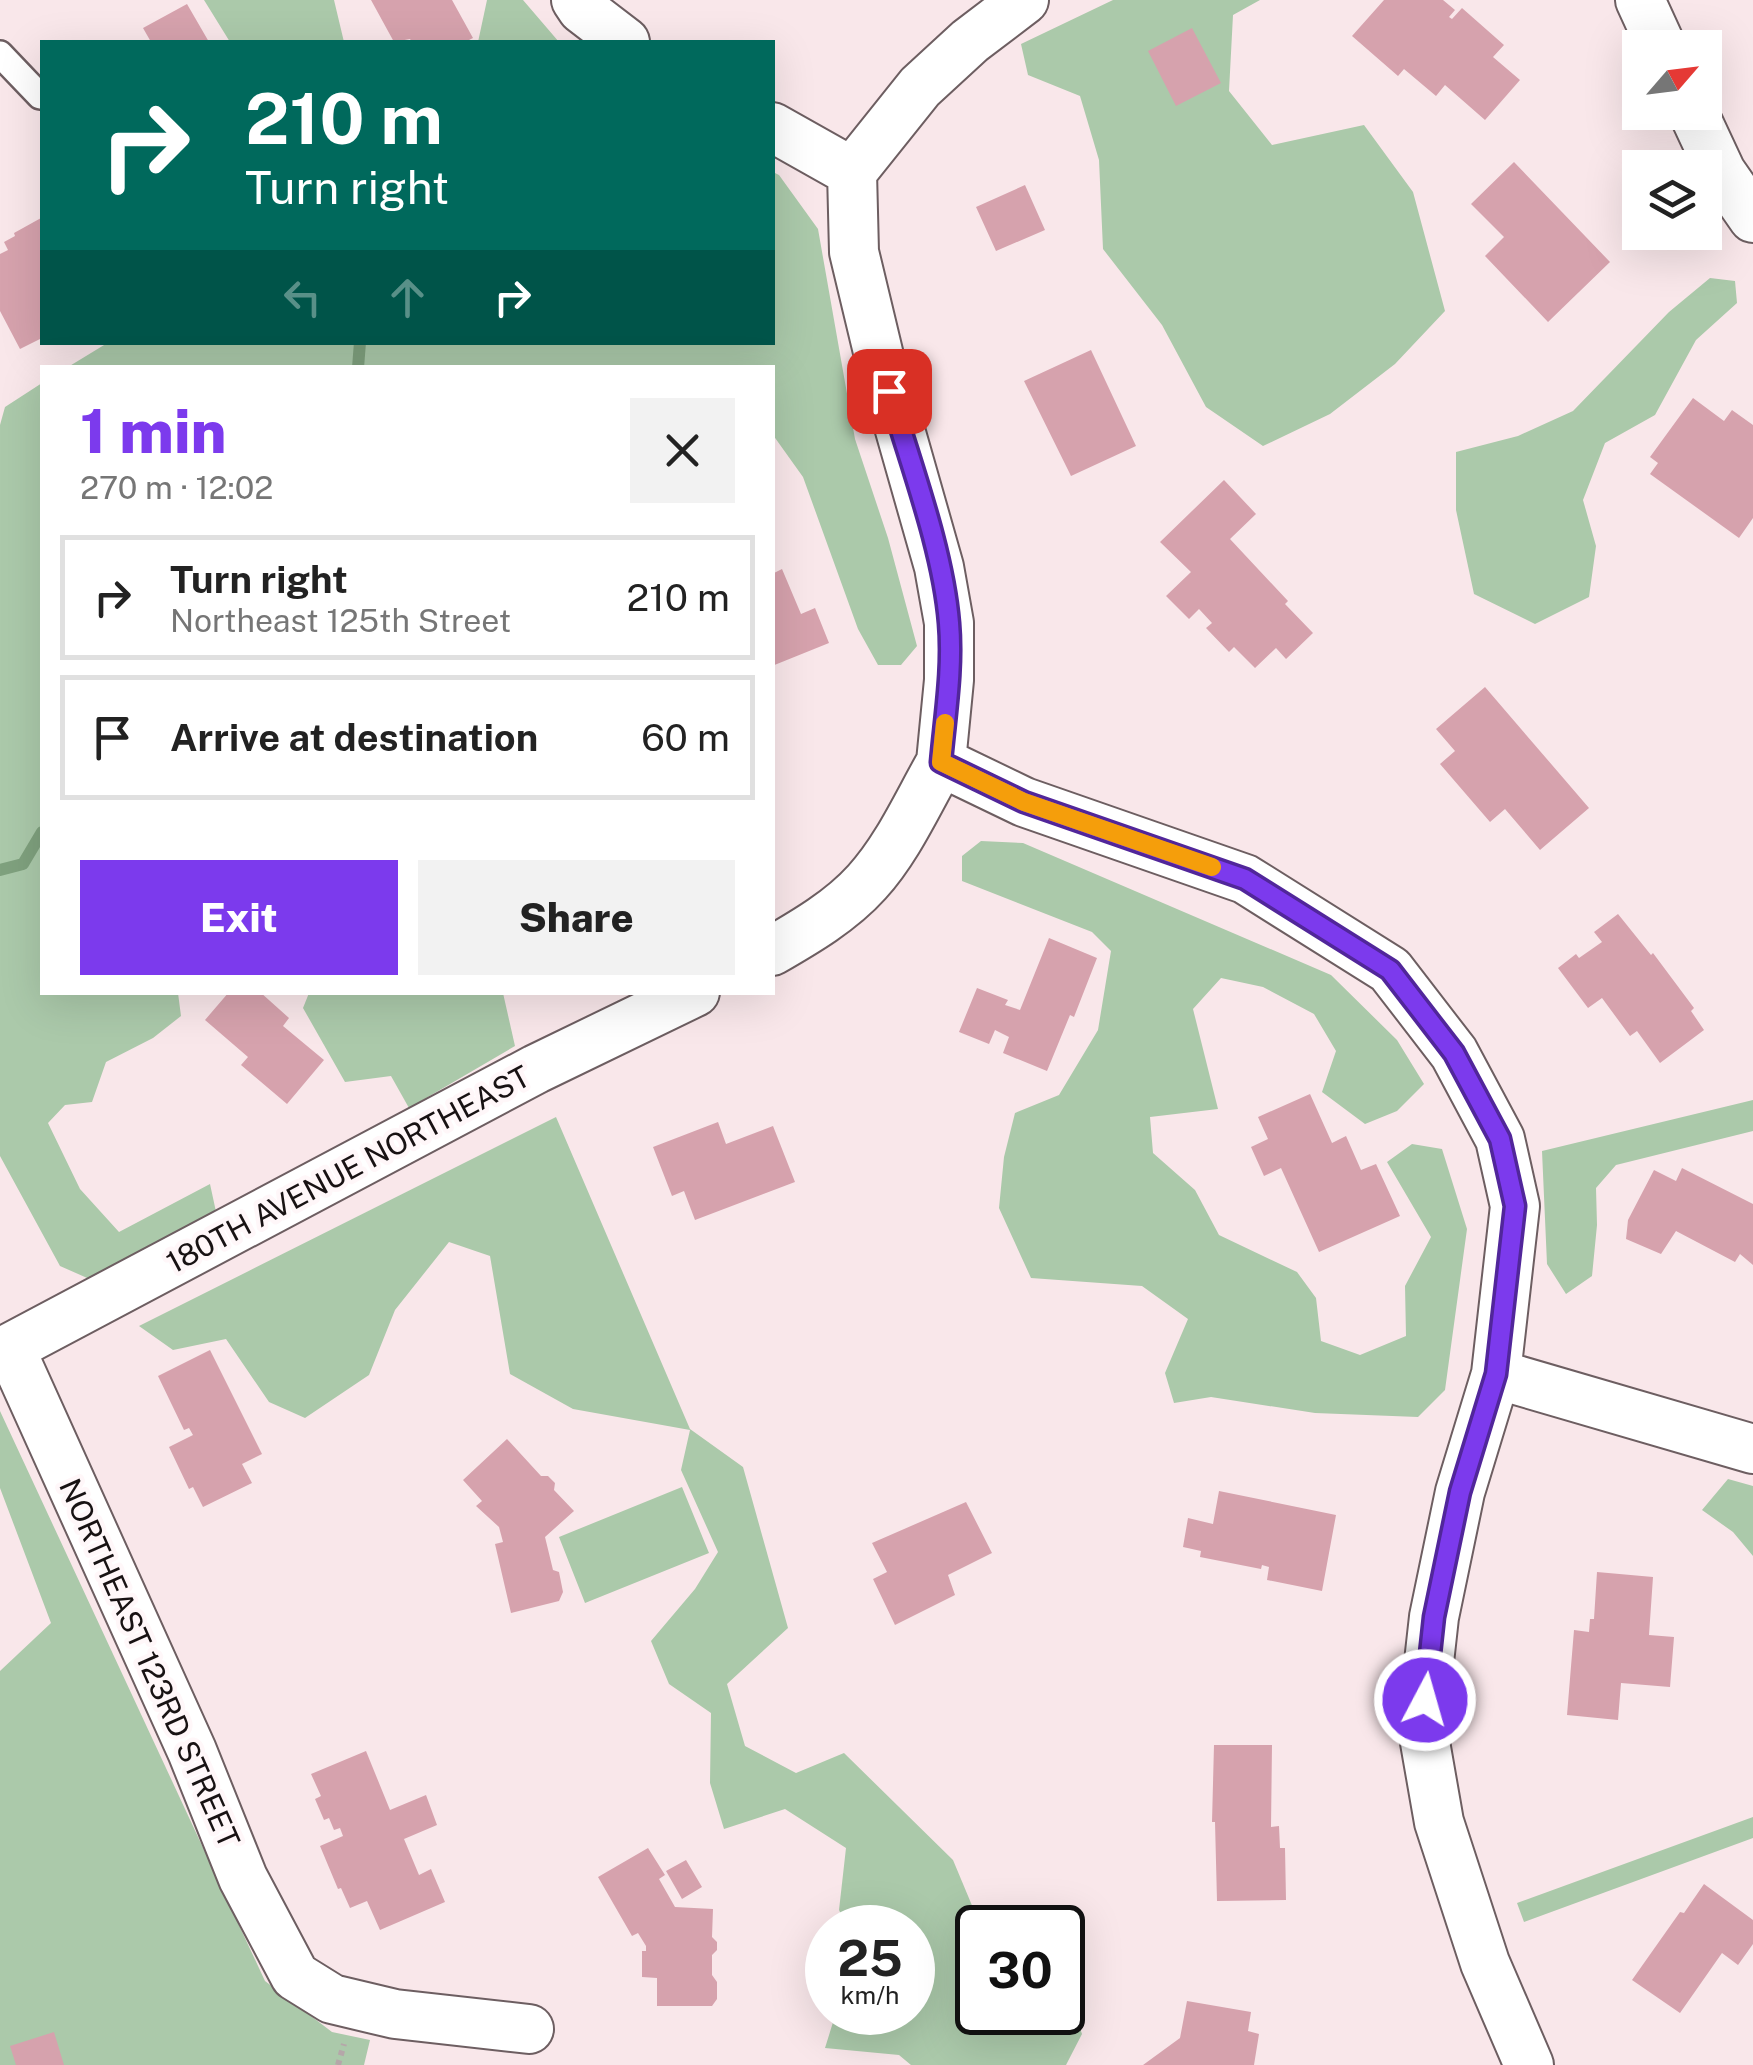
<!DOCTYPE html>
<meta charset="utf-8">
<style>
body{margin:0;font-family:"Public Sans",sans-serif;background:#f2f2f2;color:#222;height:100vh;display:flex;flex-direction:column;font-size:38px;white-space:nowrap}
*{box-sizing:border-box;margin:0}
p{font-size:32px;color:#767676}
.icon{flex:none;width:55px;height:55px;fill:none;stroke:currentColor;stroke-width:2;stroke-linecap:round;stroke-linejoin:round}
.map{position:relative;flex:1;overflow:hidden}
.panel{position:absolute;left:40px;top:365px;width:735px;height:630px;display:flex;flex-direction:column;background:#fff;border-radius:0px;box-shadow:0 10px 40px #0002}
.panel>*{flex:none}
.guide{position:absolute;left:40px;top:40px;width:735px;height:305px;border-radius:0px;box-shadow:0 10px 40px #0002;background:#00695c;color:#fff;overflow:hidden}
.needle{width:65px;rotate:62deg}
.buttons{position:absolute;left:1622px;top:30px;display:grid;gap:20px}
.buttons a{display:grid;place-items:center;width:100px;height:100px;border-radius:0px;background:#fff;box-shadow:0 10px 40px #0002;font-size:50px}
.speed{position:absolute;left:805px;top:1905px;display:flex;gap:20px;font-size:50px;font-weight:700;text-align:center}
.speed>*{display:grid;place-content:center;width:130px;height:130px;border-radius:50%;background:#fff;box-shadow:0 10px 40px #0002;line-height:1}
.speed small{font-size:25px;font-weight:400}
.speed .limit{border:5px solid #111;border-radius:15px;background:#fff;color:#111}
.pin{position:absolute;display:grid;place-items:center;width:85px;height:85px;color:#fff;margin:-42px;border-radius:20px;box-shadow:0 5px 15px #0006}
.me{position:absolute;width:110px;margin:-55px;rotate:6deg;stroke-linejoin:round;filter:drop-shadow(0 0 8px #0008)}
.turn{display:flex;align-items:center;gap:35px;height:210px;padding:0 40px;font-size:45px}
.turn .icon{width:130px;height:130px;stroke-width:2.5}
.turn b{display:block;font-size:70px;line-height:85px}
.lanes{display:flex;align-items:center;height:95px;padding:0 40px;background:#0003;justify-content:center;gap:50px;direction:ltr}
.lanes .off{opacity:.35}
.round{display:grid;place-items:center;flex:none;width:105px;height:105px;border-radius:0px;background:#f2f2f2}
.head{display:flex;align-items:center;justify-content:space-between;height:170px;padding:0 40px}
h1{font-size:60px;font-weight:800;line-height:75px;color:#7c3aed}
.primary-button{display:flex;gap:20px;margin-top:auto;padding:20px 40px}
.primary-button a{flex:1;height:115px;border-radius:0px;background:#7c3aed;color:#fff;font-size:40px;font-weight:800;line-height:115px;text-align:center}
.primary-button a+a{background:#f2f2f2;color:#222}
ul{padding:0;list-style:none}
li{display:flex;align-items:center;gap:30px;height:125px;margin:0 20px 15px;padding:0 20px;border:5px solid #e0e0e0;border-radius:0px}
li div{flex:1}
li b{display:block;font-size:38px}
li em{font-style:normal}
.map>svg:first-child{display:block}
.green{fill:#abc9aa}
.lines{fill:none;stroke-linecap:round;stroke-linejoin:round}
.stream{stroke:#7fa17e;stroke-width:12}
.building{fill:#d6a2ad}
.service-casing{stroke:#6d5e61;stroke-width:30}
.minor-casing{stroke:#6d5e61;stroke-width:52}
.path{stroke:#b5a7a9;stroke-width:6;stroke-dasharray:5 5;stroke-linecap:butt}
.service{stroke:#fff;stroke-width:25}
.minor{stroke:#fff;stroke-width:48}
.route-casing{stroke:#51269a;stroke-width:25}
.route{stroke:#7c3aed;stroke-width:18}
.slow{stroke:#f59e0b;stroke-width:18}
.labels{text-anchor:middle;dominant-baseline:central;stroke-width:9;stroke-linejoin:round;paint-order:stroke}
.street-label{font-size:30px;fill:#181213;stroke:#fff7f9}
</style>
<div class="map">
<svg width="1753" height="2065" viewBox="0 0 1753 2065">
<rect width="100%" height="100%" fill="#f9e7ea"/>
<path class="green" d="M204,0H334L344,42H230Z
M487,0H523L559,42H478Z
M1113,0H1260L1233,15L1229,91L1272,145L1364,125L1413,192L1445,311L1395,364L1330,414L1263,446L1206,407L1162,325L1103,249L1099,160L1080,96L1028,75L1021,44Z
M773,172L779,175L818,229L855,439L888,538L917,646L901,665H878L858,629L803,477L773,435L772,368L68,367L109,342H772Z
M1710,278L1735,281L1737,303L1696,340L1655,415L1605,443L1583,500L1596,546L1589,597L1535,624L1474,594L1456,510V452L1518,436L1573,411L1669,312Z
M42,383V992L178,993L181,1016L153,1038L106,1062L92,1102L65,1105L48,1123L80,1189L119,1232L210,1184L218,1221L94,1281L60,1266L0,1156V425L5,407Z
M981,841L1023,843L1331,975L1397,1040L1424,1084L1397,1111L1365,1124L1322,1092L1336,1051L1314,1014L1263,987L1221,978L1193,1009L1218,1109L1150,1117L1153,1153L1195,1190L1219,1235L1297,1272L1316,1298L1321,1341L1360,1355L1406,1336L1405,1286L1431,1237L1387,1162L1412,1144L1442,1149L1467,1229L1445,1390L1418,1417L1315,1413L1211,1397L1174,1403L1165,1373L1188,1319L1142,1286L1031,1278L999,1208L1004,1157L1015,1113L1059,1095L1098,1030L1111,951L1092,932L962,881V856Z
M309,993H503L515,1046L409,1108L391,1076L345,1082L303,1008Z
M1753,1100V1131L1616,1165L1596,1188L1597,1225L1592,1276L1566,1294L1547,1264L1542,1151Z
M556,1117L690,1429L743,1467L788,1628L727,1684L745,1746L796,1773L844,1753L953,1860L981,1927L978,1928V2012L1076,2016L1082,2034L1066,2065H911L899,2055L825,2048L834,2019L839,2013L912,2012V1928L847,1927L839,1910L846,1848L785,1809L724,1829L710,1783L711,1713L669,1684L651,1641L695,1589L718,1552L681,1470L690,1430L573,1409L510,1374L490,1256L449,1242L395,1310L369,1375L305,1418L269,1402L226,1339L173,1350L139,1326Z
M0,1411L265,1981L332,2032L370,2040L364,2065H0V1671L51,1623L0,1488Z
M1728,1479L1753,1486V1556L1733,1532L1702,1510Z
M682,1487L709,1553L585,1603L559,1537Z
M1753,1817V1838L1524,1922L1517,1903Z"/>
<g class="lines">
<path class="stream" d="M358,368L360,342
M0,870L23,864L42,832"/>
</g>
<path class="building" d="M371,0H452L473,38L465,42H412L410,39L394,42Z
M1384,0H1443L1455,10L1449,17L1452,19L1462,8L1504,45L1493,57L1520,80L1485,120L1445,85L1436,96L1404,69L1398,76L1352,36Z
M187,4L209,42H151L143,28Z
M1192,28L1221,83L1176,106L1148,51Z
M1514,162L1610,262L1548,322L1485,256L1504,237L1471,204Z
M1025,185L1045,230L996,251L976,207Z
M41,218L42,338L20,349L0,311V254L8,250L4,242L15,236L14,233Z
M1091,350L1136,446L1071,476L1024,381Z
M1693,398L1724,421L1732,410L1753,425V518L1739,538L1650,474L1658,463L1650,457Z
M1224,480L1256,514L1230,539L1288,601L1285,604L1313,633L1286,659L1276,648L1255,668L1234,647L1229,652L1206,628L1212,623L1199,609L1189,619L1166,596L1191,572L1160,542Z
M782,569L801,614L815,608L829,643L772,666V574Z
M1485,687L1589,808L1540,850L1505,809L1490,822L1440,764L1455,751L1436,729Z
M1618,914L1651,955L1653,953L1694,1008L1691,1011L1704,1030L1660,1063L1637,1031L1630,1036L1602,998L1588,1008L1558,968L1576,954L1579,958L1602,942L1594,932Z
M1049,938L1097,958L1074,1017L1070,1015L1047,1071L1003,1053L1009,1037L995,1030L989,1044L959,1032L977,988L1008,1000L1005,1005L1020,1010Z
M229,992H260L289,1018L283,1026L324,1060L287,1104L241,1065L248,1057L205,1020Z
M1310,1094L1332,1143L1346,1136L1361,1170L1376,1164L1400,1216L1319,1252L1281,1168L1264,1176L1251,1147L1268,1139L1258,1117Z
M718,1122L726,1144L773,1126L795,1182L695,1220L684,1191L672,1196L653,1147Z
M1682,1168L1753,1204V1265L1740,1254L1735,1262L1676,1231L1661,1254L1626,1239L1628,1220L1654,1170L1676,1181Z
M210,1350L262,1454L242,1464L252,1483L203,1507L193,1487L189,1489L169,1447L193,1435L189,1428L184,1430L158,1376Z
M507,1439L541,1476H548L555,1483L554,1490L574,1511L545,1537L553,1570L559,1572L563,1592L559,1601L511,1613L495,1544L503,1542L499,1527L476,1506L482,1501L463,1480Z
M1219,1491L1336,1515L1322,1591L1267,1580L1269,1567L1262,1565L1261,1569L1200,1557L1201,1551L1183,1547L1188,1518L1213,1524Z
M966,1502L992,1553L948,1575L955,1595L895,1625L873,1579L887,1572L872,1543Z
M1597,1572L1653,1577L1649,1635L1674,1637L1670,1687L1621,1683L1618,1720L1567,1715L1574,1630L1589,1632L1590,1619H1594Z
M1214,1745H1272L1271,1827L1279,1826L1280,1848H1285L1286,1900L1217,1901L1215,1822H1212Z
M366,1751L390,1810L426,1795L437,1825L404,1839L419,1875L431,1869L445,1902L380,1930L367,1901L350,1908L341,1888L338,1889L320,1846L343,1836L340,1828L334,1830L329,1818L324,1820L315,1799L321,1796L311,1774Z
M648,1848L665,1875L659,1879L675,1907L713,1909L712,1937L717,1942V1950L712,1955V1975L717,1982V1999L712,2006H657V1978L642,1977V1951H646V1946L638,1933L632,1936L598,1877Z
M686,1860L702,1887L682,1899L666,1871Z
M1704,1884L1753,1920V1944L1738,1965L1722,1953L1680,2013L1632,1980L1680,1912L1684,1913Z
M1187,2001L1251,2012L1248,2031L1259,2034L1254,2065H1143L1180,2038Z
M54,2032L64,2065H16L10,2046Z"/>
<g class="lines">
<defs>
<path id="service" d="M0,54L40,96"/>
<path id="minor" d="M576,0L582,9L625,42
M1640,0L1662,48
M1693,112L1721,172L1753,218
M772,127L852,172L854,252L879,356L939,567L949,623V680L941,762L1024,802L1245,879L1390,970L1454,1053L1500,1139L1515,1206L1496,1374L1460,1492L1434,1617L1422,1725L1439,1822L1485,1963L1529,2065
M852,172L920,87L970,41L1024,0
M772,951C805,932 841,911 867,882C898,848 918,802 941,762
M10,1348L192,1751L243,1878L295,1976L332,1999L395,2014L529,2029
M4,1351L536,1069L695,992
M1496,1374L1753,1449"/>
</defs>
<use href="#service" class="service-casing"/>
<use href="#minor" class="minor-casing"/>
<path class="path" d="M338,2065L344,2044"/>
<use href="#service" class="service"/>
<use href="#minor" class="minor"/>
</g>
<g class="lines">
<defs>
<path id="route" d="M889,391C910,463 943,549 949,623C953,669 945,716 941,762L1024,802L1245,879L1390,970L1454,1053L1500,1139L1515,1206L1496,1374L1460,1492L1434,1617L1425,1700"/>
</defs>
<use href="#route" class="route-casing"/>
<use href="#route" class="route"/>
<path class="slow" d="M945,723L941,762L1024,802L1212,867"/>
</g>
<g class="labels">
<g class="street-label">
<text transform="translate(348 1169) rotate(-28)">180TH AVENUE NORTHEAST</text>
<text transform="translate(150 1663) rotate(66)">NORTHEAST 123RD STREET</text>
</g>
</g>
</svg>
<div class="buttons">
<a><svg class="needle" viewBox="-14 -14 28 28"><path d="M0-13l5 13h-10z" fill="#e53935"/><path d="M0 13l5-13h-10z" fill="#767676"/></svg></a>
<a><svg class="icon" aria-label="layers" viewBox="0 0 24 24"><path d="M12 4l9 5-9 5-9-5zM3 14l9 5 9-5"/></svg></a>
</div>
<div class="speed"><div>25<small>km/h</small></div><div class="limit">30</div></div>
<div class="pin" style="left:889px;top:391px;background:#d93025"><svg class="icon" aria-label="arrive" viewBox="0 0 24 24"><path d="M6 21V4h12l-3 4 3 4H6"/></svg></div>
<svg class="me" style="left:1425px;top:1700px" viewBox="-20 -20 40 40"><circle r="17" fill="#7c3aed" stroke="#fff" stroke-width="3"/><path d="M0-11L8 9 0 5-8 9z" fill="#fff"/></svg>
<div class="guide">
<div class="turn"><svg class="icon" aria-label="right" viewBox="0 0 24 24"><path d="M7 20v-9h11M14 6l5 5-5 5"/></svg><div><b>210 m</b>Turn right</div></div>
<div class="lanes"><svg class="icon off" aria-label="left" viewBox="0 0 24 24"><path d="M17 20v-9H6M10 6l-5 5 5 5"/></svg><svg class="icon off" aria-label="ahead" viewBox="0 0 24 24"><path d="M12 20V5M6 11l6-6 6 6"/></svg><svg class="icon" aria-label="right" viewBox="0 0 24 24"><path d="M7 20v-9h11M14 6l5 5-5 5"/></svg></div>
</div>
<section class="panel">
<div class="head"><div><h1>1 min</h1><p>270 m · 12:02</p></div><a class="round"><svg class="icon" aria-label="close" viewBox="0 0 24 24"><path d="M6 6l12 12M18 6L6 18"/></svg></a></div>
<ul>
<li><svg class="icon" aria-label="right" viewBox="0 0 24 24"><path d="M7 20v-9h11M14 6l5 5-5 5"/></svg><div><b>Turn right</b><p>Northeast 125th Street</p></div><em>210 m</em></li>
<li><svg class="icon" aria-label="arrive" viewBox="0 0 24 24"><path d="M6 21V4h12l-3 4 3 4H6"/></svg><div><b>Arrive at destination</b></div><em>60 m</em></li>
</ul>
<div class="primary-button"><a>Exit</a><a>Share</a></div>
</section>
</div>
